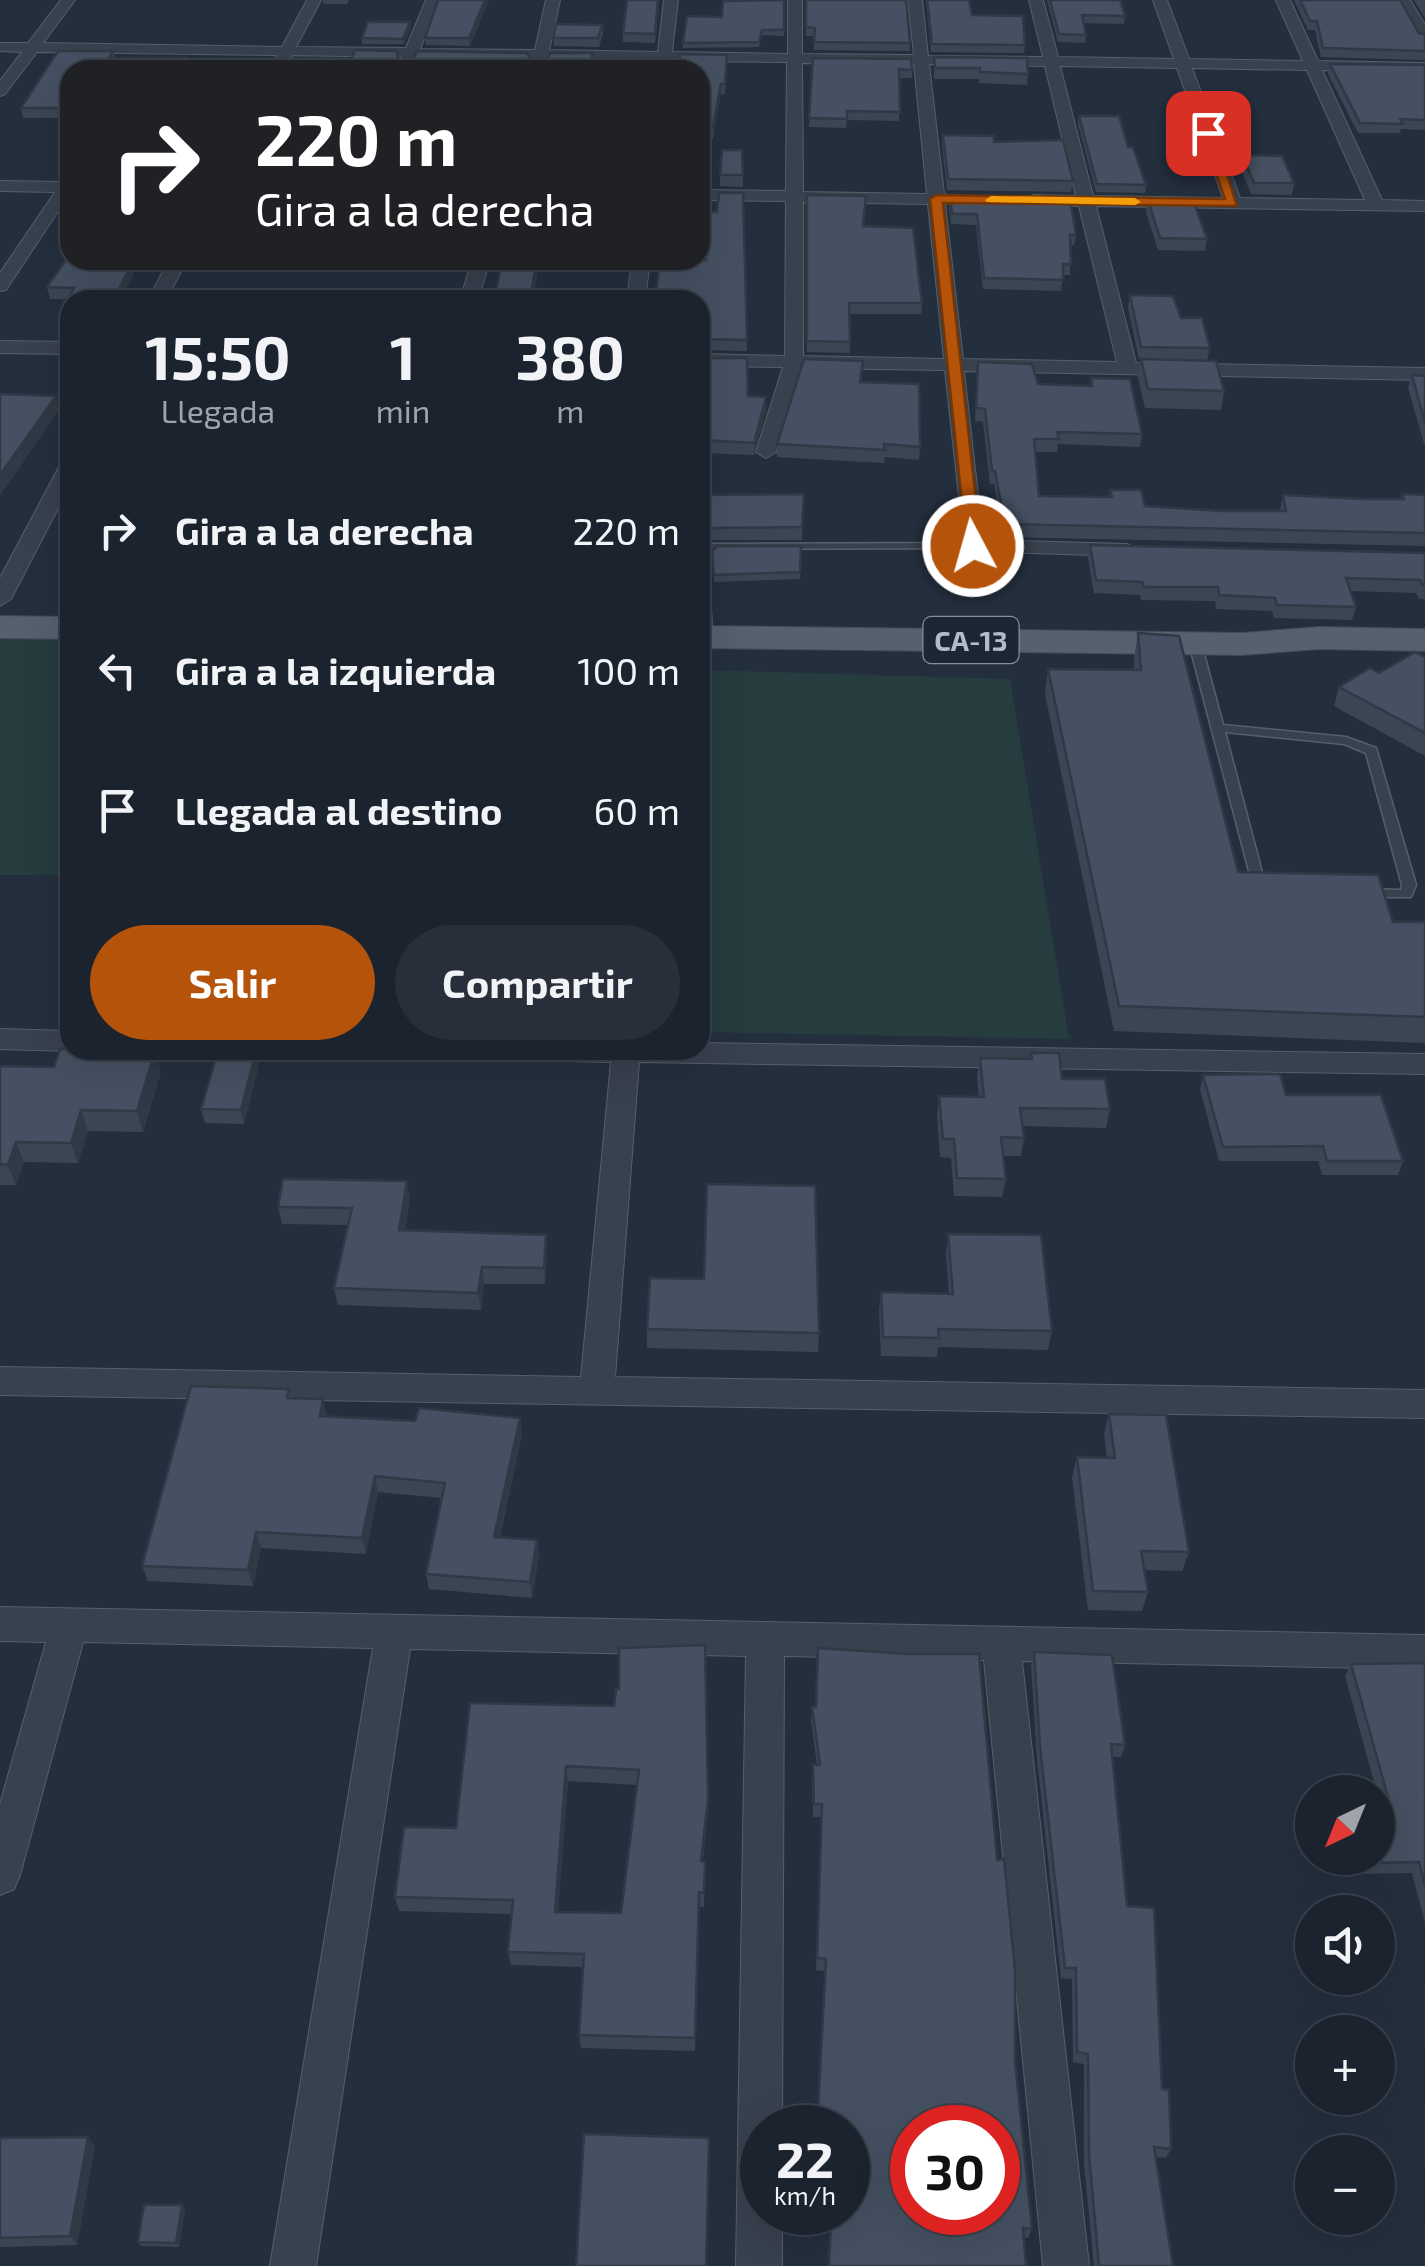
<!DOCTYPE html>
<html lang="es">
<meta charset="utf-8">
<style>
body{margin:0;font-family:"Exo 2",sans-serif;background:#282f3a;color:#f1f3f6;height:100vh;display:flex;flex-direction:column;font-size:38px;white-space:nowrap}
*{box-sizing:border-box;margin:0}
p{font-size:32px;color:#a0a4aa}
.icon{flex:none;width:55px;height:55px;fill:none;stroke:currentColor;stroke-width:2;stroke-linecap:round;stroke-linejoin:round}
.map{position:relative;flex:1;overflow:hidden}
.side{position:absolute;left:60px;top:290px;width:650px;height:770px;display:flex;flex-direction:column;background:#1b232e;border-radius:30px;box-shadow:0 10px 40px #0002,0 0 0 2px #39404a}
.side>*{flex:none}
.guide{position:absolute;left:60px;top:60px;width:650px;height:210px;border-radius:30px;box-shadow:0 10px 40px #0002,0 0 0 2px #39404a;background:#202124;color:#fff;overflow:hidden}
.needle{width:65px;rotate:223deg}
.buttons{position:absolute;left:1295px;top:1775px;display:grid;gap:20px}
.buttons a{display:grid;place-items:center;width:100px;height:100px;border-radius:50%;background:#1b232e;box-shadow:0 10px 40px #0002,0 0 0 2px #39404a;font-size:50px}
.speed{position:absolute;left:740px;top:2105px;display:flex;gap:20px;font-size:50px;font-weight:700;text-align:center}
.speed>*{display:grid;place-content:center;width:130px;height:130px;border-radius:50%;background:#1b232e;box-shadow:0 10px 40px #0002,0 0 0 2px #39404a;line-height:1}
.speed small{font-size:25px;font-weight:400}
.speed .limit{border:15px solid #d22;background:#fff;color:#111}
.pin{position:absolute;display:grid;place-items:center;width:85px;height:85px;color:#fff;margin:-42px;border-radius:20px;box-shadow:0 5px 15px #0006}
.me{position:absolute;width:110px;margin:-55px;rotate:354deg;stroke-linejoin:round;filter:drop-shadow(0 0 8px #0008)}
.turn{display:flex;align-items:center;gap:35px;height:210px;padding:0 30px;font-size:45px}
.turn .icon{width:130px;height:130px;stroke-width:2.5}
.turn b{display:block;font-size:70px;line-height:85px}
.eta{display:flex;justify-content:space-evenly;align-items:center;height:170px;text-align:center}
.eta b{font-size:60px;font-weight:700;line-height:70px}
.cta{display:flex;gap:20px;margin-top:auto;padding:20px 30px}
.cta a{flex:1;height:115px;border-radius:60px;background:#b45309;color:#fff;font-size:40px;font-weight:700;line-height:115px;text-align:center}
.cta a+a{background:#282f3a;color:#f1f3f6}
ul{padding:0;list-style:none}
li{display:flex;align-items:center;gap:30px;height:140px;padding:0 30px}
li div{flex:1}
li b{display:block;font-size:38px}
li em{font-style:normal}
.map>svg:first-child{display:block}
.green{fill:#263c3f}
.lines{fill:none;stroke-linecap:round;stroke-linejoin:round}
.lane-casing{stroke:#565f6c;stroke-width:3}
.street-casing{stroke:#565f6c;stroke-width:2}
.primary-casing{stroke:#414a57;stroke-width:2}
.lane{fill:#38414e;fill-rule:evenodd}
.street{fill:#38414e;fill-rule:evenodd}
.primary{fill:#56606e;fill-rule:evenodd}
.wall{fill:#3b4654;fill-rule:evenodd}
.shaded-wall{fill:#303945}
.building{fill:#455162;stroke:#303945;stroke-width:2.5;fill-rule:evenodd}
.route{fill:#b45309;stroke:#753606;stroke-width:2.5}
.slow{fill:#f59e0b}
.labels{text-anchor:middle;dominant-baseline:central;stroke-width:8;stroke-linejoin:round;paint-order:stroke}
.shield{fill:#1d2633;stroke:#878f9c;stroke-width:2.5}
.shield-label{font-size:28px;font-weight:bold;fill:#b4bcc9}
</style>
<div class="map">
<svg width="1425" height="2266" viewBox="0 0 1425 2266">
<rect width="100%" height="100%" fill="#242f3e"/>
<path class="green" d="M276,50H350L343,70H265Z
M0,621L70,622V875H0Z
M700,670L1010,679L1069,1039L700,1032Z"/>
<g class="lines">
<defs>
<path id="lane" d="M973,543L978,546L977,548L715,549L708,556L712,637L706,640L700,637V552L708,544Z
M1195,640L1201,643L1223,725L1346,737L1376,748L1416,885L1411,897H1367L1360,893L1367,889L1401,890L1402,885L1366,753L1344,744L1225,732L1265,884L1272,888L1265,892L1254,890L1189,643Z"/>
<path id="street" d="M61,0H75L43,43L282,47L307,0H321L296,47L406,48L426,0H440L420,49L535,50L546,0H560L549,50L658,52L664,0H678L672,52L788,54V0H802V54L914,55L908,0H922L928,56L1043,57L1029,0H1043L1058,57L1174,59L1153,0H1167L1189,59L1303,61L1276,0H1290L1318,61L1425,63V71L1322,70L1382,200L1425,201V211L1096,206L1136,363L1425,368V380L964,371L983,540L1127,544L1138,550L1127,556L965,551L945,370L801,368L776,452L766,458L756,452L783,367L700,366V354L785,356L786,201L700,200V190L786,191L787,62L671,61L670,70H656L657,61L548,59L545,70H531L533,59L416,57L410,70H400L402,57L292,55L284,70H272L277,55L37,52L5,94L0,96V81L22,52L0,51V43H28ZM802,63L914,64L927,194L803,192ZM929,64L1045,66L1076,196L1033,195L1025,200L1033,205L1079,206L1117,362L963,359L945,204L965,199L944,194ZM1060,66L1177,68L1223,198L1093,196ZM1192,68L1307,70L1365,200L1240,198ZM803,202L928,204L944,359L803,356Z
M1396,0H1410L1425,25V41L1420,40Z
M70,176V193L6,290L0,291V273L55,192L0,191V181L61,182Z
M169,260H187L166,300H148Z
M472,260H490L478,300H460Z
M632,260H650L645,300H627Z
M0,341L70,342V354L0,353Z
M70,459V485L11,599L0,606V578L60,465Z
M0,1029L70,1031V1050H74L70,1051L0,1049Z
M700,1043L1425,1054V1074L639,1062L615,1377L1425,1390V1418L0,1395V1367L581,1377L611,1062L522,1060L512,1057L508,1050H700Z
M0,1607L1425,1635V1669L1022,1661L1089,2266H1043L984,1660L784,1656L782,2128H762V2212H782V2266H736L746,1656L410,1649L316,2266H270L373,1648L83,1642L20,1875L14,1889L0,1895V1804L46,1642L0,1641Z"/>
<path id="primary" d="M0,616L70,617V639L0,638Z
M700,626L1242,633L1319,627L1425,629V651L1319,649L1242,655L700,648Z"/>
</defs>
<use href="#lane" class="lane-casing"/>
<use href="#street" class="street-casing"/>
<use href="#primary" class="primary-casing"/>
<use href="#lane" class="lane"/>
<use href="#street" class="street"/>
<use href="#primary" class="primary"/>
</g>
<path class="wall" d="M323,0H349L347,4H323Z
M438,0H489L470,46L426,45L425,38Z
M784,0V36L762,35L759,47L683,48V43L722,17Z
M806,0L910,43V51L814,50V36H806Z
M926,0H969L972,15L1025,45L1024,53L931,52Z
M1047,0H1120L1125,16L1124,24L1083,23L1086,35L1085,43L1058,42Z
M1294,0H1400L1419,33L1425,34V60L1321,57L1315,30H1308Z
M1414,0H1425V18Z
M658,8L655,43L623,42V33Z
M410,22L411,27L404,44H362V38Z
M602,25L603,33L599,47L554,46L553,38Z
M58,51H113L115,58H186L187,68L186,70H70V118H23L21,108Z
M934,57L1028,74L1027,85L979,83V79H934Z
M813,58L912,70V78H899V121L847,120L846,128L809,127Z
M350,62L399,64H594L592,70H351Z
M1330,64L1425,65V130L1401,129L1400,133H1358L1328,74Z
M727,65L725,94H721L713,139H700V70Z
M1079,116L1128,147L1146,185L1145,193L1096,192L1078,124Z
M943,135L994,142L1073,181L1071,192L947,190L942,146Z
M742,150L743,187L720,186V175Z
M1242,155L1294,183L1292,195L1251,194L1240,167Z
M743,193L747,351L700,350V300L706,260L717,212Z
M807,195L864,226L922,303L921,314H849L850,353L807,352Z
M950,197L1076,235L1074,245H1070V275H1063L1061,291L983,289L976,225L951,224L949,208Z
M1148,200L1207,239L1205,251L1158,250L1146,212Z
M116,263L134,275L70,300V309L68,299H50L47,287Z
M1130,295L1181,318L1210,348L1207,360L1139,359L1128,308Z
M700,358L748,396L766,397V409L754,455L700,453Z
M1141,359L1224,391L1221,410L1145,408L1138,378Z
M977,375L1038,384L1090,386L1091,378L1142,434L1140,447L1058,444L1057,452H1035L1039,496H1109L1110,490L1145,506L1220,511H1280L1283,495L1362,499H1400L1402,494L1425,495V546L1003,537L994,484H990L983,422L975,421Z
M1412,375L1425,376V447L1408,388Z
M861,382L920,447L919,460L885,457L884,463L777,457V444Z
M804,494L802,540H708L700,548V495Z
M1090,545L1425,553V599H1419L1416,593L1351,591L1356,607L1352,620L1274,618L1272,611L1216,609L1215,601L1141,600L1140,595L1094,593L1088,558Z
M801,546L800,579L714,582L712,551Z
M1138,633L1238,872L1393,922H1425V1043L1114,1031L1045,694L1048,669L1134,670V658Z
M1425,657V756L1334,706L1339,687Z
M1031,1053L1062,1079L1110,1109L1106,1128L1023,1126L1024,1138L1021,1156H1003L1006,1179L1002,1197L954,1196L951,1158L940,1157L937,1115L939,1096L979,1097L977,1077L980,1058L1030,1059Z
M259,1065L244,1124L205,1123L201,1109Z
M0,1066L161,1072L143,1132L88,1131L78,1163L24,1162L16,1185H0Z
M1203,1075L1286,1095L1403,1161L1398,1175H1322L1318,1161H1219L1200,1089Z
M410,1198L405,1231L547,1252L545,1284H484L481,1310L338,1305L334,1288L348,1225L282,1224L278,1207Z
M948,1234L1052,1331L1048,1350L938,1347L937,1357L881,1356L879,1311L881,1292L949,1294L946,1253Z
M647,1329L819,1333L818,1352L647,1348Z
M289,1389L292,1398L327,1416L522,1434L500,1537L537,1540L539,1556L532,1598L429,1589L426,1574L442,1498L378,1492L366,1554L261,1548L253,1586L148,1581L142,1566Z
M1109,1414L1189,1552L1182,1571L1144,1570L1148,1592L1142,1611L1088,1610L1072,1477L1077,1457L1107,1458L1104,1433Z
M1034,1652L1125,1745L1121,1757H1112L1127,1906L1162,2089L1171,2149L1166,2158L1156,2157L1173,2266H1094L1084,2164V2064L1073,2062L1072,1979L1061,1978L1037,1759L1031,1665Z
M1425,1663V1923L1412,1873L1358,1874L1353,1858H1378L1381,1808L1345,1676L1351,1664Z
M614,1706L708,1814L703,1861L705,1862L704,1907H699L695,2051L581,2048L579,2035L583,1967L511,1965L508,1952L512,1914L399,1911L395,1897L456,1828ZM568,1781L637,1785L621,1913L558,1912Z
M812,1707L1015,2061L1032,2229L1028,2238H1024L1027,2266H828L830,2227H821V2212H848V2128H821V2122H817L825,1971L816,1970L821,1817H813L812,1778L813,1765H817L811,1721Z
M0,2138L95,2146L77,2245L0,2247Z
M182,2205L185,2210L179,2247L141,2246L138,2242Z"/>
<path class="shaded-wall" d="M485,0H489L470,46L469,38Z
M410,22L411,27L404,44L403,39Z
M186,58V70H179Z
M721,84V94L713,139V128Z
M537,260H540L533,300H530Z
M132,264L134,275L121,300H113Z
M56,396L59,410L0,496V475Z
M766,397V409L754,455V443Z
M708,528V540L700,548V536Z
M155,1051L161,1072L143,1132L137,1111Z
M256,1051L259,1065L244,1124L241,1110Z
M81,1110L88,1131L78,1163L71,1143Z
M16,1142L24,1162L16,1185L8,1165Z
M407,1181L410,1198L402,1247L399,1230Z
M546,1235L547,1252L545,1284L544,1268Z
M482,1267L484,1284L481,1310L478,1293Z
M323,1399L327,1416H320Z
M520,1418L522,1434L496,1552L494,1537Z
M375,1476L378,1492L366,1554L362,1538Z
M256,1532L261,1548L253,1586L248,1570Z
M537,1540L539,1556L532,1598L530,1582Z
M566,1766L568,1781L557,1926L555,1912Z
M708,1799V1814L701,1876V1861Z
M88,2137L95,2146L77,2245L70,2236Z
M182,2205L185,2210L179,2247L176,2243Z"/>
<path class="building" d="M438,0H485L469,38H425Z
M627,0H658L655,34L623,33Z
M784,0V30H762L759,42L683,43L687,16L722,17L723,1Z
M806,0H906L910,43L814,42L815,28L806,27Z
M927,0H969L972,15L1023,16L1025,45L932,44Z
M1050,0H1120L1125,16L1082,15L1086,35L1059,34Z
M1300,0H1400L1419,33L1425,34V51L1323,48L1317,21H1310Z
M368,22H410L403,39L362,38Z
M556,24L602,25L598,38H553Z
M355,50L397,51L399,64L412,61L417,51L528,53L530,64L547,63L550,53H593L588,70H411L413,64L350,62Z
M58,51H113L109,58H186L179,70H70V108H21Z
M680,54L727,55L725,84H721L713,128H700V70H677Z
M934,57L1027,58L1028,74L980,72V68H935Z
M813,58L911,59L912,70L899,69L900,112L847,111V119L809,118Z
M1330,64L1425,65V120L1400,119L1403,124L1360,123Z
M1079,116H1119L1128,147H1133L1146,185L1097,184Z
M943,135L994,136V142L1063,140L1073,181L948,179Z
M722,150H742L743,175H720Z
M1242,155L1282,156L1294,183H1254Z
M719,193H743L747,340L700,339V300H655L660,260H706L707,212H717Z
M807,195L866,196L863,226L913,228L922,303H849L850,342L807,341Z
M950,197L1070,199L1076,235H1070L1071,264H1063V280L984,278L977,214H952Z
M1148,200H1193L1207,239L1160,238Z
M70,254V260H107L104,263L132,264L113,300H68L74,288L47,287Z
M502,260H537L530,300H494Z
M1130,295L1173,296L1181,318H1202L1210,348L1141,347Z
M700,358H747L748,396L766,397L754,443L700,440Z
M804,359L863,361L860,382L919,384L920,447L884,444L885,450L777,444Z
M1141,359L1216,361L1224,391L1148,389Z
M978,362L1032,364L1038,384L1092,386L1091,378L1130,379L1142,434L1057,432L1059,439H1034L1039,496L1112,497L1110,490H1141L1145,506L1220,511H1286L1283,495L1362,499H1404L1402,494L1425,495V533L1005,524L995,471H992L985,409L976,408Z
M1412,375L1425,376V423Z
M0,394L56,396L0,475Z
M804,494L802,527L708,528L700,536V495Z
M1090,545L1425,553V585H1423L1420,580L1346,578L1356,607L1277,605L1275,598L1219,595L1218,587H1144L1142,582L1096,580Z
M717,546H801L800,572L714,575L712,551Z
M1138,633L1179,636L1238,872L1378,875L1393,922H1425V1017L1119,1006L1048,669L1141,670Z
M1415,652L1425,657V733L1339,687L1370,668L1379,673Z
M60,1049L155,1051L137,1111L81,1110L71,1143L16,1142L8,1165L0,1164V1066L54,1067Z
M218,1050L256,1051L241,1110L201,1109Z
M1031,1053H1059L1062,1079H1105L1110,1109L1020,1108L1024,1138L1001,1137L1006,1179L957,1178L954,1139H943L939,1096L984,1097L980,1058L1032,1059Z
M1280,1074L1286,1095H1381L1403,1161H1327L1323,1146L1223,1147L1203,1075Z
M283,1179L407,1181L399,1230L546,1235L544,1268L482,1267L478,1293L334,1288L352,1208L278,1207Z
M707,1184L815,1186L819,1333L647,1329L650,1278L704,1279Z
M948,1234L1041,1235L1052,1331L938,1329L939,1338L883,1337L881,1292L953,1294Z
M191,1386L289,1389L287,1398L323,1399L320,1416L415,1421L419,1408L520,1418L494,1537L537,1540L530,1582L426,1574L445,1483L375,1476L362,1538L256,1532L248,1570L142,1566Z
M1109,1414L1166,1415L1189,1552L1141,1551L1148,1592L1093,1591L1077,1457L1115,1458Z
M705,1645L708,1799L701,1861L705,1862L704,1893L699,1892L695,2038L579,2035L584,1954L508,1952L513,1900L395,1897L404,1827L456,1828L470,1703L614,1706L616,1689H619V1648ZM566,1766L639,1770L621,1913L555,1912Z
M818,1648L908,1654H979L997,1860L1004,1859L1015,1970V2061L1032,2229L1023,2228L1026,2266H829L831,2218L822,2217V2212H848V2128H822L823,2112L818,2111L826,1959L817,1958L822,1804H814L813,1765H820L812,1707H816ZM912,2128H998V2212H912Z
M1034,1652L1112,1655L1125,1745L1111,1744L1127,1906L1154,1908L1162,2089L1169,2090L1171,2149L1154,2147L1173,2266H1099L1089,2154L1088,2054L1077,2052L1076,1968H1065L1040,1747Z
M1425,1663V1886L1419,1862L1364,1863L1363,1858H1378V1808H1391L1351,1664Z
M584,2134L709,2138L706,2266H576Z
M88,2137L70,2236L0,2238V2138Z
M144,2205H182L176,2243L138,2242Z"/>
<path class="route" d="M1208,129L1214,133L1237,206L943,203L981,546L967,550L930,199L936,195L1225,199L1202,133Z"/>
<path class="slow" d="M991,196L1135,198L1141,202L1135,205L987,202L985,200Z"/>
<g class="labels">
<rect class="shield" x="923.5" y="617" width="95" height="46" rx="8"/>
<g class="shield-label">
<text x="971" y="640">CA-13</text>
</g>
</g>
</svg>
<div class="buttons">
<a><svg class="needle" viewBox="-14 -14 28 28"><path d="M0-13l5 13h-10z" fill="#e53935"/><path d="M0 13l5-13h-10z" fill="#a0a4aa"/></svg></a>
<a><svg class="icon" aria-label="sound" viewBox="0 0 24 24"><path d="M4 9h4l5-4v14l-5-4H4zM17 9q2 3 0 6"/></svg></a>
<a>+</a>
<a>−</a>
</div>
<div class="speed"><div>22<small>km/h</small></div><div class="limit">30</div></div>
<div class="pin" style="left:1208px;top:133px;background:#d93025"><svg class="icon" aria-label="arrive" viewBox="0 0 24 24"><path d="M6 21V4h12l-3 4 3 4H6"/></svg></div>
<svg class="me" style="left:973px;top:546px" viewBox="-20 -20 40 40"><circle r="17" fill="#b45309" stroke="#fff" stroke-width="3"/><path d="M0-11L8 9 0 5-8 9z" fill="#fff"/></svg>
<div class="guide">
<div class="turn"><svg class="icon" aria-label="right" viewBox="0 0 24 24"><path d="M7 20v-9h11M14 6l5 5-5 5"/></svg><div><b>220 m</b>Gira a la derecha</div></div>
</div>
<section class="side">
<div class="eta">
<div><b>15:50</b><p>Llegada</p></div>
<div><b>1</b><p>min</p></div>
<div><b>380</b><p>m</p></div>
</div>
<ul>
<li><svg class="icon" aria-label="right" viewBox="0 0 24 24"><path d="M7 20v-9h11M14 6l5 5-5 5"/></svg><div><b>Gira a la derecha</b></div><em>220 m</em></li>
<li><svg class="icon" aria-label="left" viewBox="0 0 24 24"><path d="M17 20v-9H6M10 6l-5 5 5 5"/></svg><div><b>Gira a la izquierda</b></div><em>100 m</em></li>
<li><svg class="icon" aria-label="arrive" viewBox="0 0 24 24"><path d="M6 21V4h12l-3 4 3 4H6"/></svg><div><b>Llegada al destino</b></div><em>60 m</em></li>
</ul>
<div class="cta"><a>Salir</a><a>Compartir</a></div>
</section>
</div>
